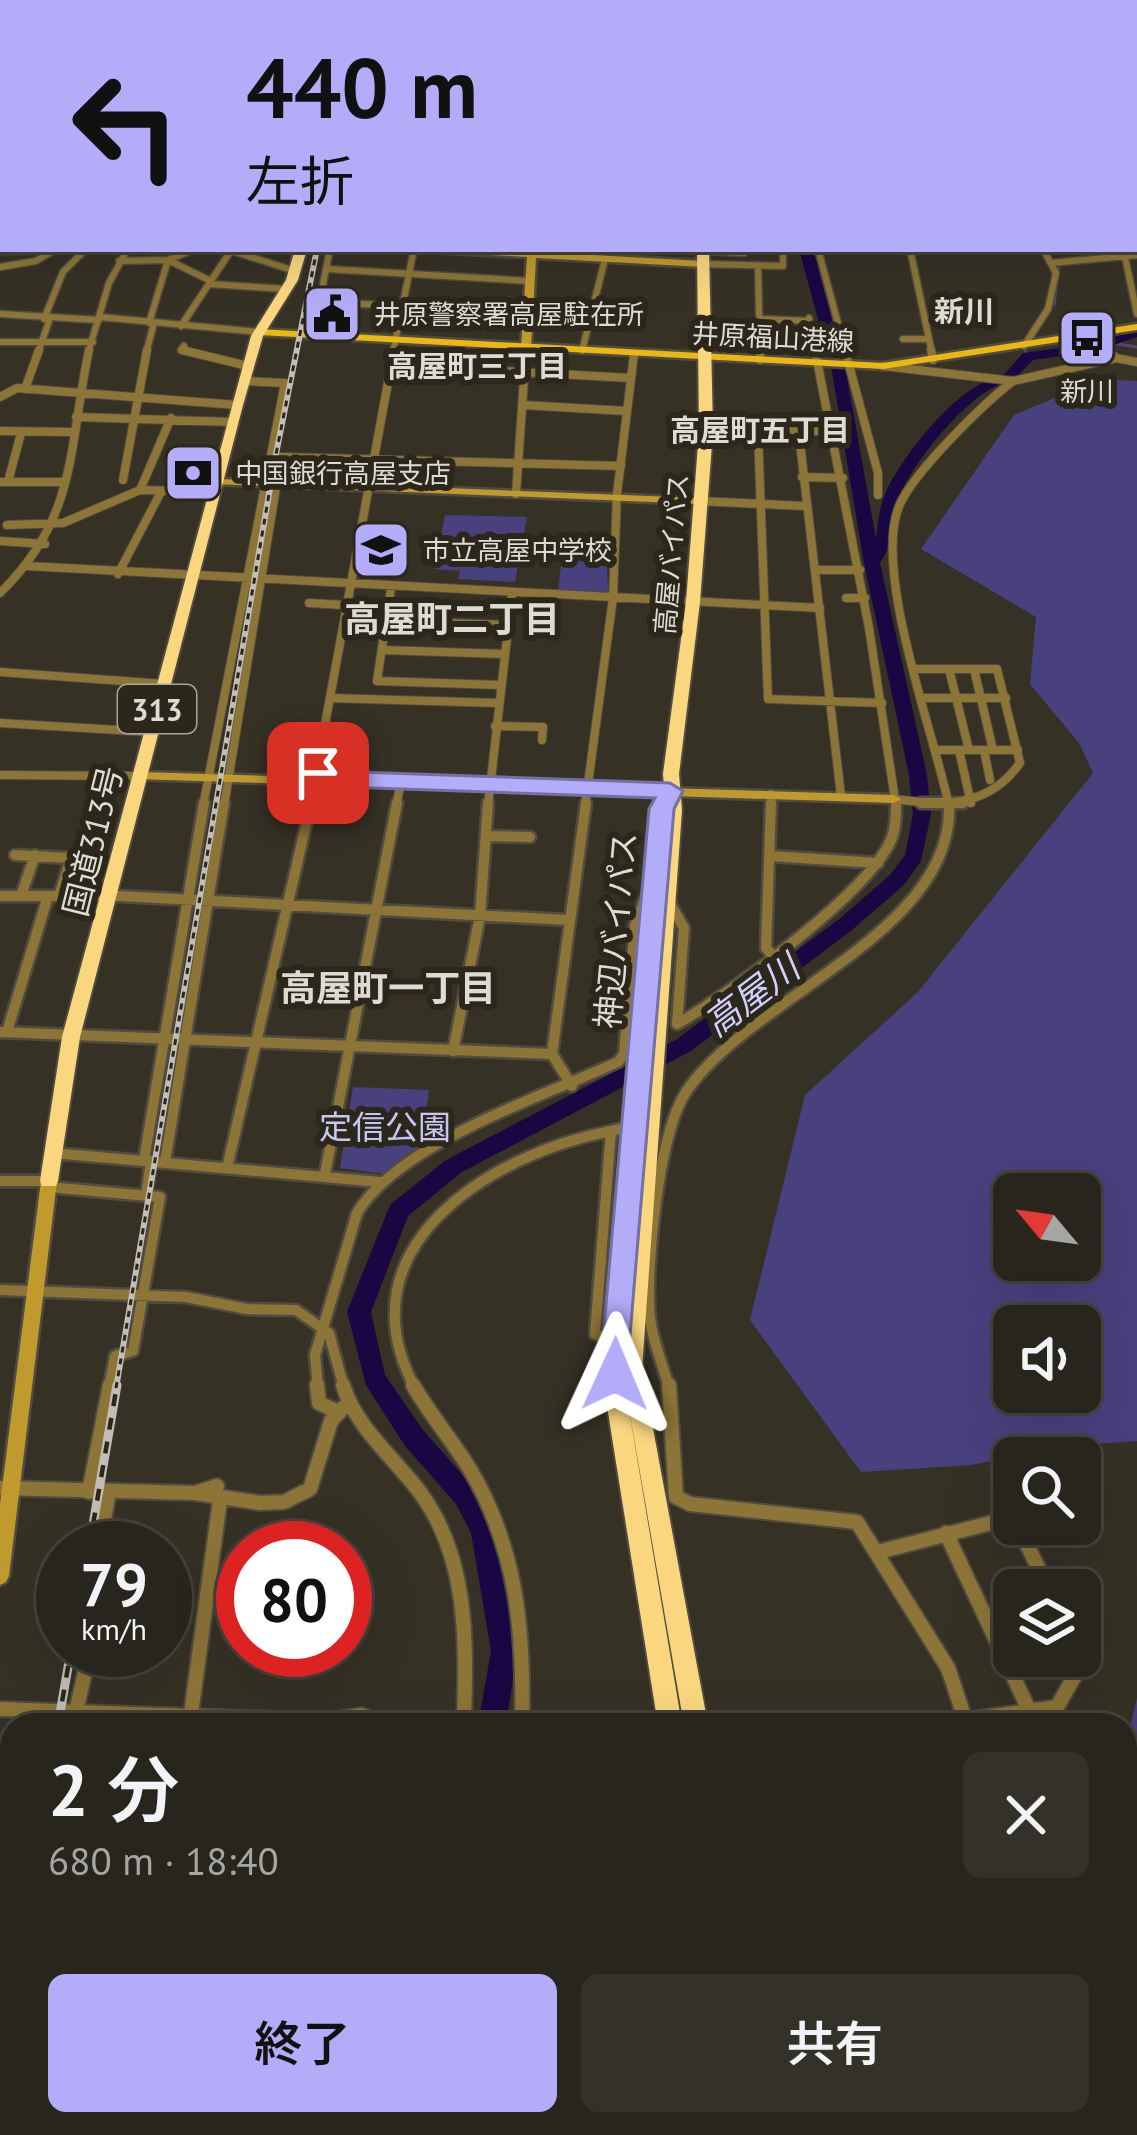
<!DOCTYPE html>
<html lang="ja">
<meta charset="utf-8">
<style>
body{margin:0;font-family:"PT Sans","Noto Sans JP",sans-serif;background:#343129;color:#f1f3f6;height:100vh;display:flex;flex-direction:column;font-size:45px;white-space:nowrap}
*{box-sizing:border-box;margin:0}
p{font-size:39px;color:#a5a5a3}
.icon{flex:none;width:66px;height:66px;fill:none;stroke:currentColor;stroke-width:2;stroke-linecap:round;stroke-linejoin:round}
.map{position:relative;flex:1;overflow:hidden}
.drawer{position:absolute;left:0px;top:1713px;width:1137px;height:423px;display:flex;flex-direction:column;background:#28251c;border-radius:36px 36px 0 0;box-shadow:0 12px 48px #0002,0 0 0 3px #44423b}
.drawer>*{flex:none}
.top-card{position:absolute;left:0px;top:0px;width:1137px;height:252px;box-shadow:0 12px 48px #0002,0 0 0 3px #44423b;background:#b3adf9;color:#111;overflow:hidden}
.needle{width:78px;rotate:299deg}
.tools{position:absolute;left:993px;top:1173px;display:grid;gap:24px}
.tools a{display:grid;place-items:center;width:108px;height:108px;border-radius:18px;background:#28251c;box-shadow:0 12px 48px #0002,0 0 0 3px #44423b;font-size:60px}
.speed{position:absolute;left:36px;top:1521px;display:flex;gap:24px;font-size:60px;font-weight:700;text-align:center}
.speed>*{display:grid;place-content:center;width:156px;height:156px;border-radius:50%;background:#28251c;box-shadow:0 12px 48px #0002,0 0 0 3px #44423b;line-height:1}
.speed small{font-size:30px;font-weight:400}
.speed .limit{border:18px solid #d22;background:#fff;color:#111}
.pin{position:absolute;display:grid;place-items:center;width:102px;height:102px;color:#fff;margin:-51px;border-radius:24px;box-shadow:0 6px 18px #0006}
.me{position:absolute;width:132px;margin:-66px;rotate:1deg;stroke-linejoin:round;filter:drop-shadow(0 0 9px #0008)}
.turn{display:flex;align-items:center;gap:42px;height:252px;padding:0 48px;font-size:54px}
.turn .icon{width:156px;height:156px;stroke-width:2.5}
.turn b{display:block;font-size:84px;line-height:102px}
.round{display:grid;place-items:center;flex:none;width:126px;height:126px;border-radius:18px;background:#343129}
.head{display:flex;align-items:center;justify-content:space-between;height:204px;padding:0 48px}
h1{font-size:72px;font-weight:600;line-height:90px}
.primary-button{display:flex;gap:24px;margin-top:auto;padding:24px 48px}
.primary-button a{flex:1;height:138px;border-radius:18px;background:#b3adf9;color:#111;font-size:48px;font-weight:600;line-height:138px;text-align:center}
.primary-button a+a{background:#343129;color:#f1f3f6}
.map>svg:first-child{display:block}
.green{fill:#49417e;fill-rule:evenodd}
.lines{fill:none;stroke-linecap:round;stroke-linejoin:round}
.stream{stroke:#54476e;stroke-width:3}
.river{fill:#190743;fill-rule:evenodd}
.street-far3-casing{stroke:#514c41;stroke-width:9}
.street-far2-casing{stroke:#514c41;stroke-width:10}
.street-far1-casing{stroke:#514c41;stroke-width:15}
.street-casing{stroke:#514c41;stroke-width:18}
.secondary-casing{stroke:#514c41;stroke-width:5}
.primary-casing{stroke:#514c41;stroke-width:5}
.highway-casing{stroke:#514c41;stroke-width:4}
.street-far3{stroke:#8d7538;stroke-width:6}
.street-far2{stroke:#8d7538;stroke-width:8}
.street-far1{stroke:#8d7538;stroke-width:10}
.street{stroke:#8d7538;stroke-width:14}
.secondary{fill:#c19a2e;fill-rule:evenodd}
.primary{fill:#eab713;fill-rule:evenodd}
.highway{fill:#fad77f;fill-rule:evenodd}
.rail-far1-casing{stroke:#c2beb6;stroke-width:6}
.rail-casing{stroke:#c2beb6;stroke-width:9}
.rail-far1{stroke:#2c271b;stroke-width:3;stroke-dasharray:6;stroke-linecap:butt}
.rail{stroke:#2c271b;stroke-width:4.5;stroke-dasharray:12;stroke-linecap:butt}
.route{fill:#b3adf9;stroke:#7470a2;stroke-width:3}
.labels{text-anchor:middle;dominant-baseline:central;stroke-width:12;stroke-linejoin:round;paint-order:stroke}
.far-poi-label{font-size:27px;fill:#dedbd3;stroke:#2c271b;text-anchor:start}
.far-street-label{font-size:27px;fill:#dedbd3;stroke:#2c271b}
.far-neighbourhood-label{font-size:30px;font-weight:bold;fill:#dedbd3;stroke:#2c271b}
.shield{fill:#2c271b;stroke:#a9a59c;stroke-width:3}
.shield-label{font-size:30px;font-weight:bold;fill:#dedbd3}
.street-label{font-size:33px;fill:#dedbd3;stroke:#2c271b}
.park-label{font-size:33px;fill:#c7c5f3;stroke:#2c271b}
.neighbourhood-label{font-size:36px;font-weight:bold;fill:#dedbd3;stroke:#2c271b}
.water-label{font-size:36px;font-style:italic;fill:#d1cffd;stroke:#2c271b}
</style>
<div class="map">
<svg width="1137" height="2135" viewBox="0 0 1137 2135">
<rect width="100%" height="100%" fill="#363125"/>
<path class="green" d="M1099,379L1137,381V1441L1064,1446L972,1465L861,1472L750,1320L805,1095L917,993L1093,773L1079,743L1030,684L1036,617L921,549L1014,415ZM1080,1194V1260H1014V1194ZM1080,1326V1392H1014V1326Z
M445,515L527,517L515,582L458,579L460,571L434,569Z
M564,540L606,542L608,592H558Z
M353,1087L429,1090L421,1148L385,1174L340,1168Z
M1137,1698V2066L1125,2051V1748Z"/>
<g class="lines">
<path class="stream" d="M711,0L716,3
M1054,305L1059,266
M1111,343L1137,347
M1024,358L1026,350"/>
<path class="river" d="M454,0H464L466,3H454Z
M0,241H3V249H0Z
M799,249H813L846,372L876,539C878,524 879,508 885,494C900,459 961,379 1001,378L1023,353L1099,343L1137,328V337L1097,351L1033,360L1013,381C975,383 910,465 898,500C891,523 895,543 880,563L927,775L931,814L921,861L904,885L852,930L691,1051L462,1172L408,1216L371,1312L385,1375L423,1430L474,1488L496,1532L517,1651L506,1725H478L491,1651L471,1533L456,1504L405,1446L366,1385L347,1312L388,1210L391,1204L446,1160L677,1039L838,920L890,875L905,855L913,814L909,775L864,563L832,372Z
M463,2124H493V2135H463Z"/>
<defs>
<path id="street-far3" d="M188,0L265,3
M724,0L728,3
M1134,233L1137,247
M818,249L846,353
M910,249L932,353
M229,250L295,271
M891,250L911,251
M703,251L744,253
M1125,257L1137,314
M119,261L168,260L195,249
M1051,263L1137,255
M703,264L783,266V249
M758,266L760,353
M0,267L36,261L56,249
M327,269L530,281
M209,284L287,289
M321,302L528,312
M0,314L99,320
M100,317L259,332
M809,318L816,353
M44,319L63,272L85,250
M759,319L809,321
M149,323L168,260L211,281
M181,326L232,249
M313,335L330,249
M1090,336L1110,353
M903,339H928
M0,342H93
M184,346L181,350L194,353
M1024,346L1048,309L1056,273L1043,249
M582,351L605,259
M38,353L49,321
M88,353L109,283L127,250L137,249
M146,353L154,323
M393,353L414,249
M526,353V348"/>
<path id="street-far2" d="M182,350L248,366
M760,350V360
M815,350L869,628L896,806
M845,350L878,473V495
M931,350L933,360
M1107,350L1116,358
M392,365L630,378
M883,366L1013,381L1116,358L1137,362
M25,389L39,350
M0,397L17,388L237,405
M523,405L626,411
M76,417L232,422
M0,431L72,432
M706,431H835
M758,433L768,699L882,703
M799,434L841,796
M802,477L843,478
M123,480L147,350
M0,482H63
M8,482L21,433
M140,490L171,418
M516,494L526,350
M699,501L803,506
M7,525L63,523L140,490L216,492
M0,541L45,544
M27,566L820,608
M816,570H860
M118,574L161,492
M391,588L377,681L500,685
M0,593C78,517 68,449 89,350
M846,598H865
M309,603L344,605
M386,621L508,625
M382,650L504,654
M949,669L969,750
M974,669L993,750
M0,672L164,684
M330,698L498,703
M924,698H1006
M0,723L152,732
M495,726L543,727L542,740
M935,750H1018
M959,750L971,803
M984,750L990,780
M0,775L140,776
M894,799C944,806 988,808 1020,763L997,669H916
M203,806L285,383L243,381
M224,806L281,457L621,466
M310,806L394,350
M396,806L401,782
M488,806L512,594
M585,806L613,598L617,494L634,354
M771,806V794
M949,806C935,736 871,568 900,504C916,470 982,405 1013,381"/>
<path id="street-far1" d="M771,803L766,948L771,954
M921,803H963
M486,836L530,837
M15,855L71,858L59,896
M770,856L878,863
M0,896H119L568,920
M21,896L35,855
M669,902L684,928L677,1024C728,995 869,892 891,840C896,829 896,815 896,803
M0,1032L552,1054
M7,1032L48,896
M453,1051L480,916L488,803
M572,1086L552,1054L586,803
M53,1153L380,1182
M144,1160L204,803
M165,1162L224,803
M227,1168L311,803
M325,1174L397,803
M0,1181H49
M48,1187L160,1197L133,1351L115,1356L109,1388
M146,1196L151,1161
M0,1290L186,1297L247,1309L296,1310L329,1333L344,1388
M614,1341L595,1334L611,1131L619,1129
M318,1388L315,1355L357,1213C399,1143 544,1096 618,1062L624,1054L635,925L656,872
M415,1388C339,1246 493,1153 611,1131
M669,1388C663,1365 652,1340 650,1317C645,1267 659,1133 686,1092C750,996 956,933 949,803"/>
<path id="street" d="M317,1385L319,1403L336,1411
M343,1385C355,1426 393,1457 419,1491C470,1559 466,1645 464,1725
M413,1385C430,1415 453,1441 471,1471C518,1552 524,1633 522,1725
M669,1385L676,1497L690,1504L857,1522L948,1668L967,1725
M0,1488L195,1493L260,1503L284,1502L310,1489L331,1421L343,1408
M89,1492L110,1385
M195,1493L217,1486
M1017,1524L1049,1590
M946,1533L1029,1710
M99,1548L109,1491
M878,1552L1014,1517
M0,1709L327,1721L361,1715L385,1725
M191,1714L220,1500
M966,1720L1057,1707L1083,1661L1080,1655
M73,1725L90,1650
M1125,1938L1137,2028
M0,2007L12,1942
M403,2124L441,2128V2135
M951,2124V2135
M126,2135L128,2124
M507,2135L508,2124"/>
<path id="secondary" d="M451,0H459L458,3H450Z
M553,0H561V3H553Z
M591,0H602L606,3H595Z
M0,247L3,249H133L128,252L0,253Z
M425,249L527,251V249H537V252L703,261L708,264L703,267L536,258L531,348L526,351L521,348L527,257L430,252Z
M218,479L699,498L705,501L699,504L214,484V480Z
M140,772L894,795L901,799L894,803L135,779L133,776Z
M49,1175L55,1177L57,1181L9,1576L6,1582L0,1585V1504L41,1181L43,1177Z"/>
<path id="primary" d="M1137,324V330L883,369L259,335L253,332L259,329L883,363Z"/>
<path id="highway" d="M340,0H350L347,3H337Z
M667,0H679L682,3H670Z
M295,249H307L298,280L263,336L243,405L80,1037L58,1181L56,1186H42L40,1181L62,1037L251,336L286,280Z
M697,249H709L713,431L700,602L679,774L682,810L642,1369L708,1725H684L627,1398L682,1725H658L607,1406L604,1341L636,997L645,991L652,993L666,810L663,774L686,602L699,431Z
M678,2124H724V2135H678Z"/>
</defs>
<use href="#street-far3" class="street-far3-casing"/>
<use href="#street-far2" class="street-far2-casing"/>
<use href="#street-far1" class="street-far1-casing"/>
<use href="#street" class="street-casing"/>
<use href="#secondary" class="secondary-casing"/>
<use href="#primary" class="primary-casing"/>
<use href="#highway" class="highway-casing"/>
<use href="#street-far3" class="street-far3"/>
<use href="#street-far2" class="street-far2"/>
<use href="#street-far1" class="street-far1"/>
<use href="#street" class="street"/>
<use href="#secondary" class="secondary"/>
<use href="#primary" class="primary"/>
<use href="#highway" class="highway"/>
<defs>
<path id="rail-far1" d="M116,1388L275,459L317,249"/>
<path id="rail" d="M89,1548L117,1385
M58,1725L71,1650
M0,2075L12,2005"/>
</defs>
<use href="#rail-far1" class="rail-far1-casing"/>
<use href="#rail" class="rail-casing"/>
<use href="#rail-far1" class="rail-far1"/>
<use href="#rail" class="rail"/>
</g>
<path class="route" d="M318,765L329,771L670,783L683,791L674,809L626,1383H604L600,1374L649,809L655,798L317,786L305,778L310,767Z"/>
<defs>
<symbol id="civic-square" viewBox="-11 -11 22 22"><rect x="-9" y="-9" width="18" height="18" rx="4" fill="#b3adf9" stroke="#2c271b"/><path d="M-.6-6.5H3V-4.5H.6V-3L4-1V1h2V6H-6V1h2V-1L-.6-3ZM-1.2 2.5V6h2.4V2.5Z" fill="#111"/></symbol>
<symbol id="bus-square" viewBox="-11 -11 22 22"><rect x="-9" y="-9" width="18" height="18" rx="4" fill="#b3adf9" stroke="#2c271b"/><path d="M-5-6H5V4H4V6H2V4H-2V6H-4V4H-5ZM-3.5-4V0h7V-4ZM-3.5 1.2v1.5H-2V1.2ZM2 1.2v1.5H3.5V1.2Z" fill="#111"/></symbol>
<symbol id="bank-square" viewBox="-11 -11 22 22"><rect x="-9" y="-9" width="18" height="18" rx="4" fill="#b3adf9" stroke="#2c271b"/><path d="M-6-4H6V4H-6ZM0-2.3a2.3 2.3 0 1 0 0 4.6a2.3 2.3 0 1 0 0-4.6Z" fill="#111"/></symbol>
<symbol id="school-square" viewBox="-11 -11 22 22"><rect x="-9" y="-9" width="18" height="18" rx="4" fill="#b3adf9" stroke="#2c271b"/><path d="M0-5L7-2L0 1L-7-2ZM-4 1L0 2.5L4 1V4Q0 6-4 4Z" fill="#111"/></symbol>
</defs>
<g fill-rule="evenodd">
<use href="#civic-square" x="299" y="281" width="66" height="66"/>
<use href="#bus-square" x="1054" y="305" width="66" height="66"/>
<use href="#bank-square" x="160" y="440" width="66" height="66"/>
<use href="#school-square" x="348" y="517" width="66" height="66"/>
</g>
<g class="labels">
<g class="far-poi-label">
<text x="374" y="314">井原警察署高屋駐在所</text>
<text x="1087" y="391" text-anchor="middle">新川</text>
<text x="235" y="473">中国銀行高屋支店</text>
<text x="423" y="550">市立高屋中学校</text>
</g>
<g class="far-street-label">
<text transform="translate(773 337) rotate(3)">井原福山港線</text>
<text transform="translate(671 554) rotate(-85)">高屋バイパス</text>
</g>
<g class="far-neighbourhood-label">
<text x="964" y="310">新川</text>
<text x="477" y="365">高屋町三丁目</text>
<text x="760" y="429">高屋町五丁目</text>
</g>
<rect class="shield" x="118" y="685" width="78" height="48" rx="9"/>
<g class="shield-label">
<text x="157" y="709">313</text>
</g>
<g class="street-label">
<text transform="translate(92 841) rotate(-76)">国道313号</text>
<text transform="translate(615 930) rotate(-85)">神辺バイパス</text>
</g>
<g class="park-label">
<text x="385" y="1126">定信公園</text>
</g>
<g class="neighbourhood-label">
<text x="452" y="618">高屋町二丁目</text>
<text x="388" y="987">高屋町一丁目</text>
</g>
<g class="water-label">
<text transform="translate(751 995) rotate(-37)">高屋川</text>
</g>
</g>
</svg>
<div class="tools">
<a><svg class="needle" viewBox="-14 -14 28 28"><path d="M0-13l5 13h-10z" fill="#e53935"/><path d="M0 13l5-13h-10z" fill="#a5a5a3"/></svg></a>
<a><svg class="icon" aria-label="sound" viewBox="0 0 24 24"><path d="M4 9h4l5-4v14l-5-4H4zM17 9q2 3 0 6"/></svg></a>
<a><svg class="icon" aria-label="search" viewBox="0 0 24 24"><circle cx="10" cy="10" r="6"/><path d="M15 15l6 6"/></svg></a>
<a><svg class="icon" aria-label="layers" viewBox="0 0 24 24"><path d="M12 4l9 5-9 5-9-5zM3 14l9 5 9-5"/></svg></a>
</div>
<div class="speed"><div>79<small>km/h</small></div><div class="limit">80</div></div>
<div class="pin" style="left:318px;top:773px;background:#d93025"><svg class="icon" aria-label="arrive" viewBox="0 0 24 24"><path d="M6 21V4h12l-3 4 3 4H6"/></svg></div>
<svg class="me" style="left:615px;top:1374px" viewBox="-20 -20 40 40"><path d="M0-17L14 15 0 8-14 15z" fill="#b3adf9" stroke="#fff" stroke-width="4"/></svg>
<div class="top-card">
<div class="turn"><svg class="icon" aria-label="left" viewBox="0 0 24 24"><path d="M17 20v-9H6M10 6l-5 5 5 5"/></svg><div><b>440 m</b>左折</div></div>
</div>
<section class="drawer">
<div class="head"><div><h1>2 分</h1><p>680 m · 18:40</p></div><a class="round"><svg class="icon" aria-label="close" viewBox="0 0 24 24"><path d="M6 6l12 12M18 6L6 18"/></svg></a></div>
<div class="primary-button"><a>終了</a><a>共有</a></div>
</section>
</div>
